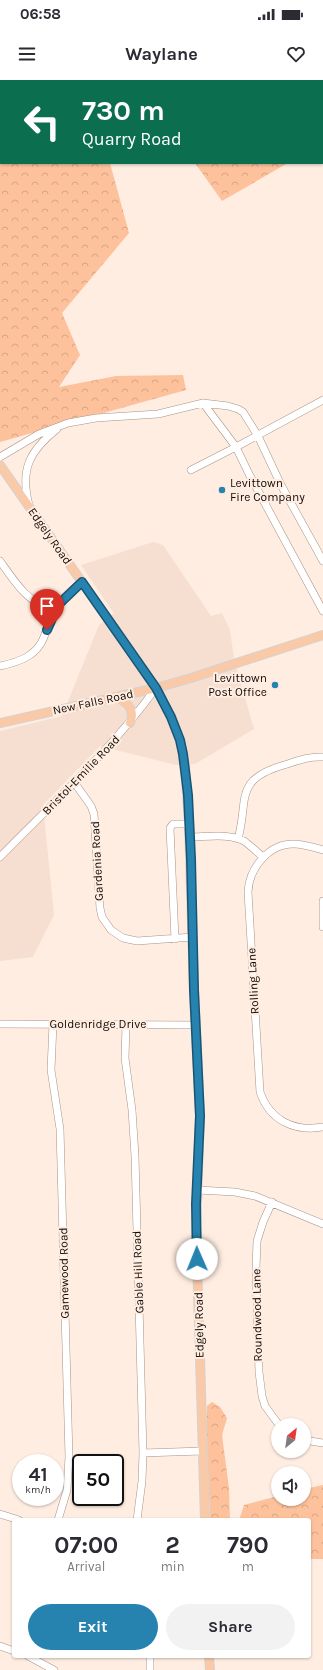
<!DOCTYPE html>
<style>
body{margin:0;font-family:Karla,sans-serif;background:#f2f2f3;color:#2b2b33;height:100vh;display:flex;flex-direction:column;font-size:15px;white-space:nowrap}
*{box-sizing:border-box;margin:0}
p{font-size:13px;color:#7c7c81}
.icon{flex:none;width:22px;height:22px;fill:none;stroke:currentColor;stroke-width:2;stroke-linecap:round;stroke-linejoin:round}
.map{position:relative;flex:1;overflow:hidden}
.details{position:absolute;left:12px;top:1438px;width:299px;height:140px;display:flex;flex-direction:column;background:#fff;border-radius:4px;box-shadow:0 1px 3px #0004}
.details>*{flex:none}
.guide{position:absolute;left:0px;top:0px;width:323px;height:84px;box-shadow:0 1px 3px #0004;background:#0b6e4f;color:#fff;overflow:hidden}
.needle{width:26px;rotate:29deg}
.fabs{position:absolute;left:271px;top:1338px;display:grid;gap:8px}
.fabs a{display:grid;place-items:center;width:40px;height:40px;border-radius:50%;background:#fff;box-shadow:0 1px 3px #0004;font-size:20px}
.speed{position:absolute;left:12px;top:1374px;display:flex;gap:8px;font-size:20px;font-weight:700;text-align:center}
.speed>*{display:grid;place-content:center;width:52px;height:52px;border-radius:50%;background:#fff;box-shadow:0 1px 3px #0004;line-height:1}
.speed small{font-size:10px;font-weight:400}
.speed .limit{border:2px solid #111;border-radius:6px;background:#fff;color:#111}
.pin{position:absolute;display:grid;place-items:center;width:34px;height:34px;color:#fff;margin:-41px -17px;border-radius:50% 50% 50% 0;rotate:-45deg;box-shadow:0 0 4px #0007}
.pin .icon{rotate:45deg}
.me{position:absolute;width:44px;margin:-22px;rotate:359deg;stroke-linejoin:round;filter:drop-shadow(0 0 3px #0008)}
.turn{display:flex;align-items:center;gap:14px;height:84px;padding:0 16px;font-size:18px}
.turn .icon{width:52px;height:52px;stroke-width:2.5}
.turn b{display:block;font-size:28px;line-height:34px}
.eta{display:flex;justify-content:space-evenly;align-items:center;height:68px;text-align:center}
.eta b{font-size:24px;font-weight:700;line-height:28px}
.cta{display:flex;gap:8px;margin-top:auto;padding:8px 16px}
.cta a{flex:1;height:46px;border-radius:24px;background:#2683b0;color:#fff;font-size:16px;font-weight:700;line-height:46px;text-align:center}
.cta a+a{background:#f2f2f3;color:#2b2b33}
.status{display:flex;justify-content:space-between;align-items:center;height:28px;padding:0 20px;background:#fff;direction:ltr}
.status svg{height:11px;fill:currentColor}
header{display:flex;justify-content:space-between;align-items:center;height:52px;padding:0 16px;background:#fff;font-size:18px;font-weight:700}
.map>svg:first-child{display:block}
.built{fill:#f6dfd0}
.forest{fill:url(#forest-crowns)}
.lines{fill:none;stroke-linecap:round;stroke-linejoin:round}
.minor-casing{stroke:#a89386;stroke-width:8}
.major-casing{stroke:#d4d3d2;stroke-width:10}
.minor{stroke:#fff;stroke-width:7}
.major{stroke:#f9c9a8;stroke-width:8}
.route-casing{stroke:#195572;stroke-width:10}
.route{stroke:#2683b0;stroke-width:7}
.poi-dot{fill:#2683b0;stroke:#ffede1;stroke-width:1.5}
.labels{text-anchor:middle;dominant-baseline:central;stroke-width:4;stroke-linejoin:round;paint-order:stroke}
.poi-label{font-size:12px;fill:#120b07;stroke:#ffede1;text-anchor:start}
.street-label{font-size:12px;fill:#120b07;stroke:#ffede1}
</style>
<div class="status"><b>06:58</b><svg viewBox="0 0 49 12"><path d="M0 12V9h3v3zM5 12V6h3v6zM10 12V3h3v9zM15 12V0h3v12zM26 1h20v11H26zM47 4h2v5h-2z"/></svg></div>
<header><svg class="icon" aria-label="menu" viewBox="0 0 24 24"><path d="M4 6h16M4 12h16M4 18h16"/></svg>Waylane<svg class="icon" aria-label="heart" viewBox="0 0 24 24"><path d="M12 20l-8-8c-3-5 5-10 8-4 3-6 11-1 8 4z"/></svg></header>
<div class="map">
<svg width="323" height="1590" viewBox="0 0 323 1590">
<defs>
<pattern id="forest-crowns" width="20" height="18" patternUnits="userSpaceOnUse"><rect width="20" height="18" fill="#fdc29c"/><path d="M2 6a3 3 0 1 1 6 0M12 15a3 3 0 1 1 6 0" fill="none" stroke="#d8a585"/></pattern>
</defs>
<rect width="100%" height="100%" fill="#ffede1"/>
<path class="built" d="M153,462L163,465L211,536L222,533L230,550L234,579L254,649L195,684L176,685L100,666L43,725L54,835L33,877L0,881V651L62,636L99,545L114,533L81,485Z"/>
<path class="forest" d="M0,0H323L322,63V1H1V83H110L129,153L62,233L80,275L59,307L116,296L183,295L186,310L0,362Z
M195,83H288L222,121Z
M212,1322L220,1327L227,1338L222,1355L229,1408L230,1440H210L207,1369V1326Z
M323,1405V1479H309V1440H239L244,1425L278,1416V1419H304V1409Z"/>
<g class="lines">
<defs>
<path id="minor" d="M203,323L236,367L249,394L323,531
M0,377L39,354L68,343L96,338L158,334L203,323L228,326L238,329L243,332L258,356L281,405L323,481
M191,390L236,367L323,320
M29,425C20,390 29,371 57,349
M0,481C17,505 26,520 54,532
M0,586C19,582 37,576 44,557C48,546 51,535 58,525C64,516 74,509 82,501
M74,702L91,726L94,734L100,828L102,837L111,850L123,858L137,861L193,857
M190,757C206,757 229,753 244,761C251,766 257,772 263,777
M238,759C249,719 233,700 284,685C297,681 309,676 323,677
M323,770C313,767 303,764 293,764C268,764 249,789 248,812L260,1012C270,1041 295,1052 323,1047
M0,777C54,722 111,670 156,608
M323,821V847
M175,859L170,748L173,744H189
M0,944L196,945
M53,944L51,990L60,1049L69,1377L67,1410L58,1440
M126,945L125,978L132,1030L135,1076L143,1373L142,1401L137,1440
M197,1110L235,1112L255,1116L323,1144
M272,1122L263,1142L257,1161L256,1189L259,1292L262,1316L265,1326L279,1345
M304,1360L323,1363
M143,1373L202,1371
M0,1434L19,1440
M0,1566L14,1571
M28,1576L54,1590
M150,1576V1590"/>
<path id="major" d="M0,385L156,608L171,637L180,660L185,686L189,744L194,910L200,1036L196,1148L205,1440
M116,617C127,622 136,630 130,643
M0,643L156,608L191,598L323,555
M209,1576L210,1590"/>
</defs>
<use href="#minor" class="minor-casing"/>
<use href="#major" class="major-casing"/>
<use href="#minor" class="minor"/>
<use href="#major" class="major"/>
</g>
<g class="lines">
<defs>
<path id="route" d="M47,550L58,525L82,502L156,608L171,637L180,660L183,674L188,715L191,779L194,910L200,1036L196,1124L197,1179"/>
</defs>
<use href="#route" class="route-casing"/>
<use href="#route" class="route"/>
</g>
<g class="poi-dot">
<circle cx="222" cy="410" r="4"/>
<circle cx="275" cy="605" r="4"/>
</g>
<g class="labels">
<g class="poi-label">
<text x="230" y="403">Levittown<tspan x="230" dy="14">Fire Company</tspan></text>
<text x="267" y="598" text-anchor="end">Levittown<tspan x="267" dy="14">Post Office</tspan></text>
</g>
<g class="street-label">
<text transform="translate(50 456) rotate(55)">Edgely Road</text>
<text transform="translate(93 622) rotate(-12)">New Falls Road</text>
<text transform="translate(81 695) rotate(-46)">Bristol-Emilie Road</text>
<text transform="translate(97 781) rotate(-93)">Gardenia Road</text>
<text transform="translate(253 901) rotate(-93)">Rolling Lane</text>
<text x="98" y="944">Goldenridge Drive</text>
<text transform="translate(138 1192) rotate(-92)">Gable Hill Road</text>
<text transform="translate(64 1193) rotate(-91)">Gamewood Road</text>
<text transform="translate(257 1235) rotate(-91)">Roundwood Lane</text>
<text transform="translate(199 1245) rotate(-91)">Edgely Road</text>
</g>
</g>
</svg>
<div class="fabs">
<a><svg class="needle" viewBox="-14 -14 28 28"><path d="M0-13l5 13h-10z" fill="#e53935"/><path d="M0 13l5-13h-10z" fill="#7c7c81"/></svg></a>
<a><svg class="icon" aria-label="sound" viewBox="0 0 24 24"><path d="M4 9h4l5-4v14l-5-4H4zM17 9q2 3 0 6"/></svg></a>
</div>
<div class="speed"><div>41<small>km/h</small></div><div class="limit">50</div></div>
<div class="pin" style="left:47px;top:550px;background:#d93025"><svg class="icon" aria-label="arrive" viewBox="0 0 24 24"><path d="M6 21V4h12l-3 4 3 4H6"/></svg></div>
<svg class="me" style="left:197px;top:1179px" viewBox="-20 -20 40 40"><circle r="19" fill="#fff"/><path d="M0-13L10 11 0 6-10 11z" fill="#2683b0"/></svg>
<div class="guide">
<div class="turn"><svg class="icon" aria-label="left" viewBox="0 0 24 24"><path d="M17 20v-9H6M10 6l-5 5 5 5"/></svg><div><b>730 m</b>Quarry Road</div></div>
</div>
<section class="details">
<div class="eta">
<div><b>07:00</b><p>Arrival</p></div>
<div><b>2</b><p>min</p></div>
<div><b>790</b><p>m</p></div>
</div>
<div class="cta"><a>Exit</a><a>Share</a></div>
</section>
</div>
